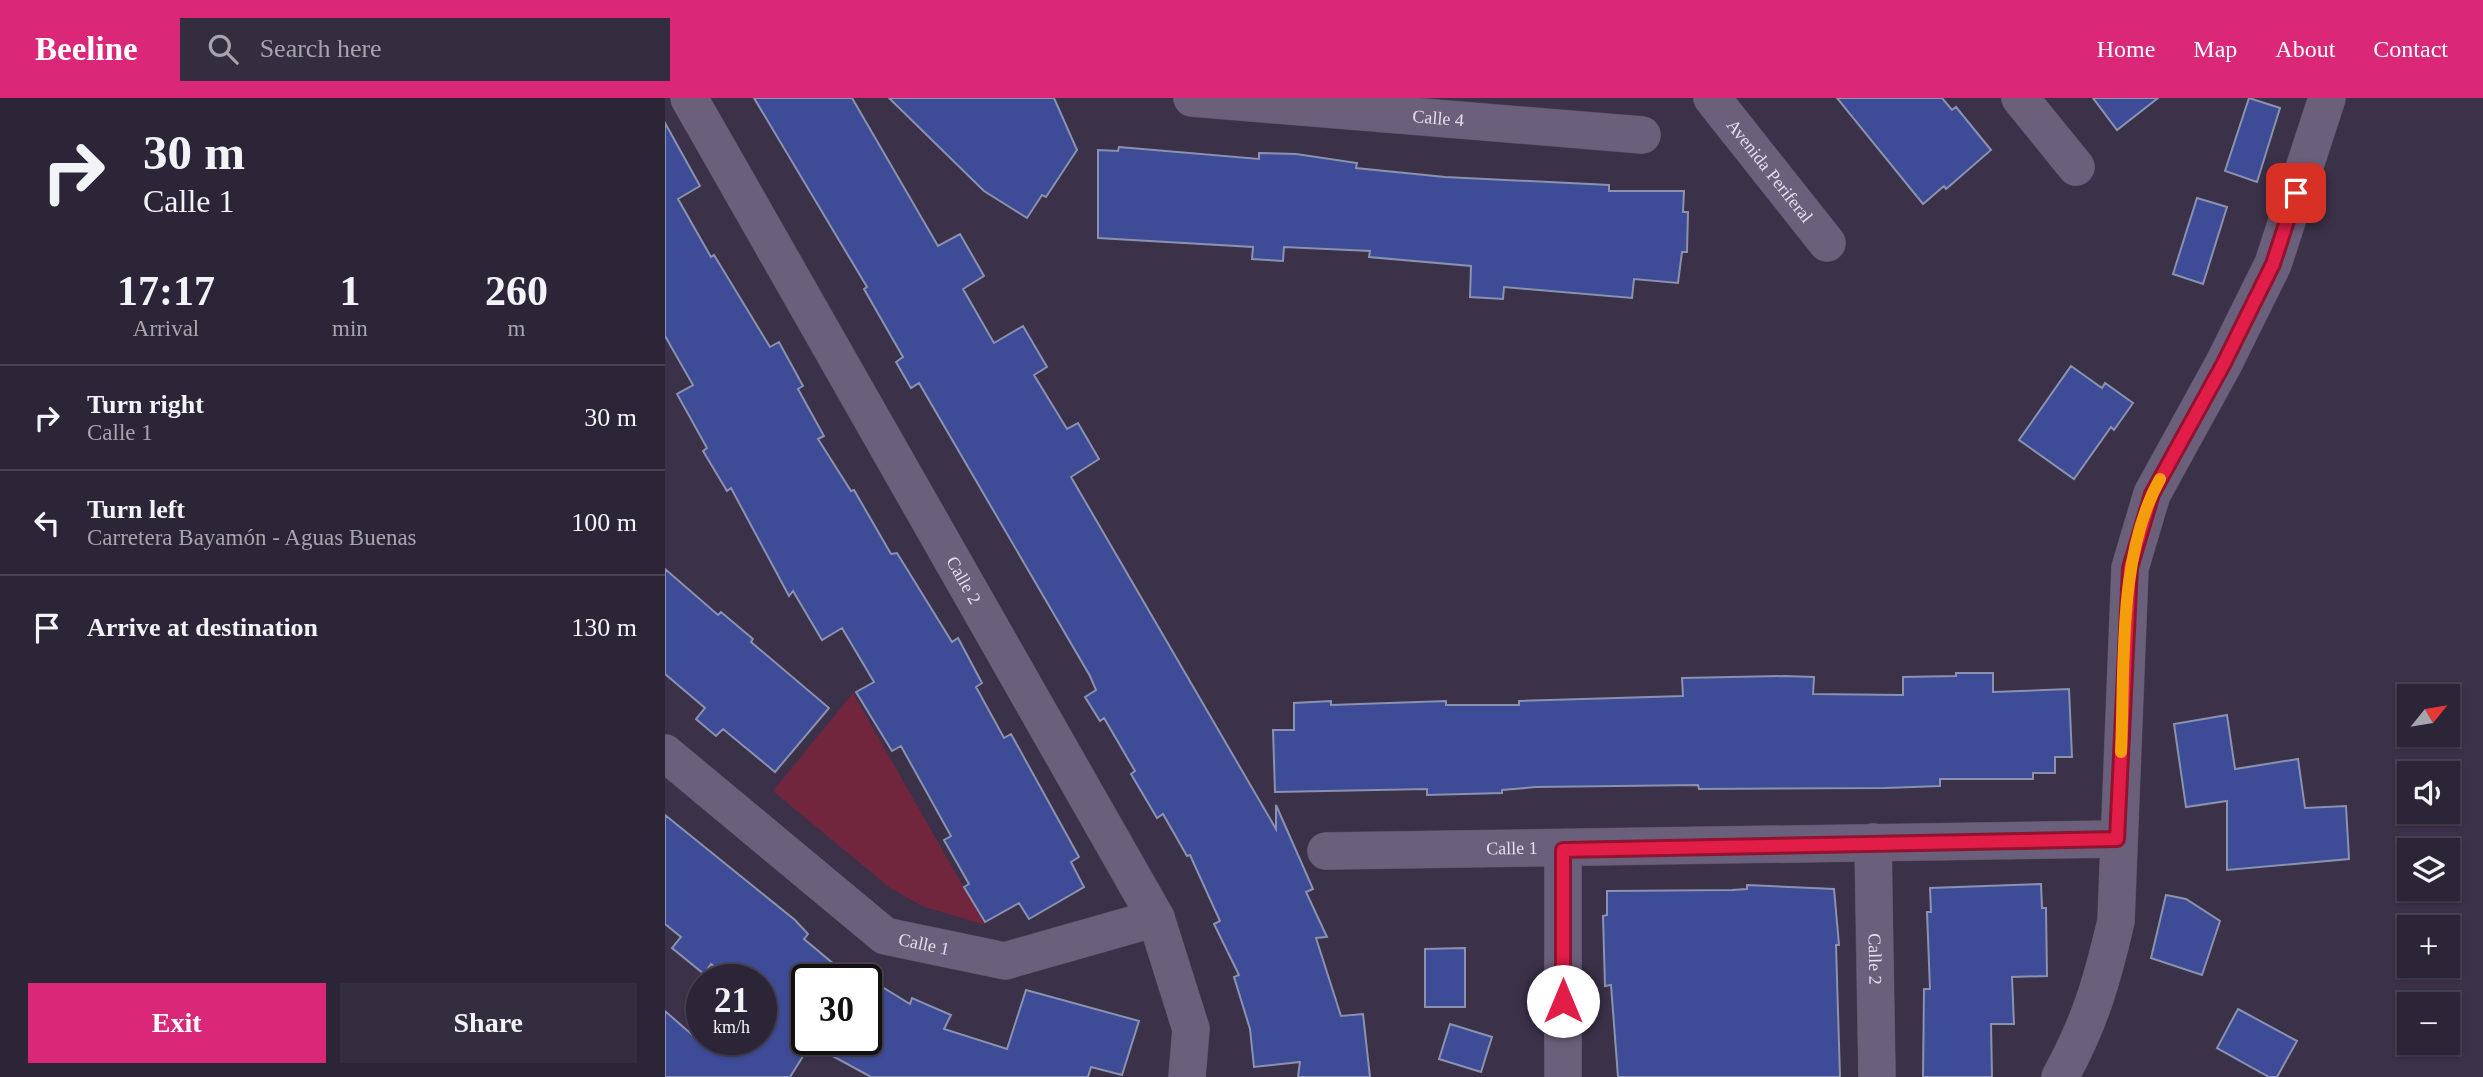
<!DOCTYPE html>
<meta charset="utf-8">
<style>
body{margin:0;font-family:"Times New Roman",serif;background:#342d3f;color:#f1f3f6;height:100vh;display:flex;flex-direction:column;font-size:26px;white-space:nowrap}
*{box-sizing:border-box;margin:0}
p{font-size:23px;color:#a6a5ad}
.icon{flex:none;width:38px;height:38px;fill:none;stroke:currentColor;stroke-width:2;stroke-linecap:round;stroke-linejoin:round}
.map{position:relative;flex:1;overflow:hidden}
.details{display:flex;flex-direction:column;background:#2c2537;width:665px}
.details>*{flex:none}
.top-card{background:#2c2537;color:#f1f3f6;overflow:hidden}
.needle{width:46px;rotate:60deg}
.tools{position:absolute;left:1732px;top:586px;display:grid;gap:14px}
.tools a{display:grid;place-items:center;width:63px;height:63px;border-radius:0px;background:#2c2537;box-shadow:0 2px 5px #0004,0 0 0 2px #484252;font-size:35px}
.speed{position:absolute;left:21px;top:866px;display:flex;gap:14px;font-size:35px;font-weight:700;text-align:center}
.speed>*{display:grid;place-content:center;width:91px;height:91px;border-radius:50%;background:#2c2537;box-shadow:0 2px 5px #0004,0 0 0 2px #484252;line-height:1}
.speed small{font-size:18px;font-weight:400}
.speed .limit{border:4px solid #111;border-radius:10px;background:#fff;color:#111}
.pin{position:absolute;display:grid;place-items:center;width:60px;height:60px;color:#fff;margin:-30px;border-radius:14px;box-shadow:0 4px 10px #0006}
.me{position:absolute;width:77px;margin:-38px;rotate:0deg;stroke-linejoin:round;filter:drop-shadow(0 0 5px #0008)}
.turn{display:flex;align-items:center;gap:24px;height:147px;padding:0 28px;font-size:32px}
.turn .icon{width:91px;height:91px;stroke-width:2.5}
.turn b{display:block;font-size:49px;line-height:60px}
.eta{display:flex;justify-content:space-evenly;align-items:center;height:119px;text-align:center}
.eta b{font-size:42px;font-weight:700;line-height:49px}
.action{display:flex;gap:14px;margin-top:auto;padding:14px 28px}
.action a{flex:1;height:80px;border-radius:0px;background:#db2777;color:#fff;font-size:28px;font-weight:700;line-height:80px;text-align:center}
.action a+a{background:#342d3f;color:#f1f3f6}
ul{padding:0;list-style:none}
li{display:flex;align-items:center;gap:21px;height:105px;padding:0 28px;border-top:2px solid #484252}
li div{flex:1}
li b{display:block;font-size:26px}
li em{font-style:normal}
header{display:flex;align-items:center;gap:42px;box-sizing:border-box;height:98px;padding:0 35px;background:#db2777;color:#fff}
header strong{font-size:33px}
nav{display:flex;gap:38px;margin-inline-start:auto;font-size:24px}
.search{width:490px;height:63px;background:#342d3f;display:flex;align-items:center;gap:18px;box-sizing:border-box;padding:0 24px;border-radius:0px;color:#a6a5ad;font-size:26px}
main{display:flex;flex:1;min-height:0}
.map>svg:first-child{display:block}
.green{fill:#72263e}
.building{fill:#3e4b96;stroke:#8a92af;stroke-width:2}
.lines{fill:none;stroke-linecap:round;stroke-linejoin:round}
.minor-casing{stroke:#584f64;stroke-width:38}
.minor{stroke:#6b607b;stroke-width:37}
.route-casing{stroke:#92132f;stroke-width:18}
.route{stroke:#e11d48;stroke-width:12}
.slow{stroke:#f59e0b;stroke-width:12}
.labels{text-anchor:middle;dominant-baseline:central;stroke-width:6;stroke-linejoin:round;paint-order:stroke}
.street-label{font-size:18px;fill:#e4deee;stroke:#31273e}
</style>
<header>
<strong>Beeline</strong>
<div class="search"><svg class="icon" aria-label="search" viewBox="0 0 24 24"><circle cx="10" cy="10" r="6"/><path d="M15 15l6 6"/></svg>Search here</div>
<nav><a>Home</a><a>Map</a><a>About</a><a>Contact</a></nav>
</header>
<main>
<section class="details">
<div class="top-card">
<div class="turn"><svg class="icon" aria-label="right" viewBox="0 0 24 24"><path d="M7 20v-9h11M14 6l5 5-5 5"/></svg><div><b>30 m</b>Calle 1</div></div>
</div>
<div class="eta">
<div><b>17:17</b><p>Arrival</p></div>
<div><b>1</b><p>min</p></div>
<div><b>260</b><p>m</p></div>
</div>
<ul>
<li><svg class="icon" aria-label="right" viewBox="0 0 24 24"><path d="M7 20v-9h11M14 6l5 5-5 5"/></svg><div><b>Turn right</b><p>Calle 1</p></div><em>30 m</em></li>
<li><svg class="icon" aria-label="left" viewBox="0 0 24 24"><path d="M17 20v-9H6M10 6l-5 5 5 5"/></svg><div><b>Turn left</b><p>Carretera Bayamón - Aguas Buenas</p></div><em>100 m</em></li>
<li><svg class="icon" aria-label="arrive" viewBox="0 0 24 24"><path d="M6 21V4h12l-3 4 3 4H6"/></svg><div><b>Arrive at destination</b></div><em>130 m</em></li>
</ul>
<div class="action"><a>Exit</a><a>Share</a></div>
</section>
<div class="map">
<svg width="1818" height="979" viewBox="0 0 1818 979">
<rect width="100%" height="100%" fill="#3b3149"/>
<path class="green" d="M188,595L320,827L257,808L225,790L108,693Z"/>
<path class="building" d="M89,0H187L273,148L295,136L319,178L298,191L329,245L358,228L382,269L369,277L402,331L413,325L434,361L406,379L611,731V707L648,791L641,794L662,839L651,840L676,918L698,916L705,979H633L635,964L589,969L585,931L569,879L574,877L549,826L555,823L525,757L522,758L498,716L492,720L466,676L470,673L439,620L435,623L420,599L431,592L425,578L254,285L246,290L231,264L238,259L199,191L202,189Z
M224,0H389L412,52L381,99L377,97L362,120L319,93Z
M1172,0H1277L1287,12L1291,9L1326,52L1281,91L1279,88L1258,106Z
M1428,0H1493L1452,32Z
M1584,0L1615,10L1592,84L1560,73Z
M0,25L35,88L13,101L46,159L49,157L105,249L114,244L138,288L133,291L159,338L153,341L186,393L189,392L226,456L232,455L287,544L293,540L317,585L311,589L339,640L346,636L414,759L406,764L419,789L364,821L354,805L320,824L299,789L304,786L279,742L286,738L236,648L227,653L191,594L209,584L177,530L157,542L128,493L124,498L66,390L62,393L38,353L42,350L12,296L28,287L0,238Z
M454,49L594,61V55L631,56L692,65L691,70L780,79L944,87V93H1019L1018,114H1023L1022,154H1017L1013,185L969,181L967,200L839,189L838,201L805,199L806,168L704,159L705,153L619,149L618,163L587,161L588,149L433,140V52L453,53Z
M1532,100L1562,109L1538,186L1508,176Z
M1406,268L1437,290L1440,285L1468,305L1449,332L1446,329L1409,381L1354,342Z
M0,471L53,517L56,514L88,541L86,544L164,610L110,674L58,631L51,638L31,621L40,610L0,576Z
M1291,575H1328V594L1404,591L1407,659H1390V675H1368V681H1275V688L1220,690L1034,691L1033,687L871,689L837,692V695L762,697V691L610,694L608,632H629V605L666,603V607L781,603V607H854V603L1018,598L1017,580L1120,578L1149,579L1148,596L1238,597V579L1291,578Z
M1562,617L1570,671L1633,661L1640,710L1681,708L1684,761L1562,772V703L1521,709L1509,626Z
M0,717L130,822L143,836L139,841L188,882H142V942H201V879L245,906L247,900L286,917L279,931L342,951L361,892L474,923L457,977L426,969L423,979H206L142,944V952L125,979H0V913L33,942H96V882H65L46,866L39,876L7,850L16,839L0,826Z
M1376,786L1377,810H1381L1382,878L1347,879L1349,926H1326L1327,979H1258L1259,891H1265L1262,814H1266L1265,790Z
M1082,787L1169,791L1174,847H1171L1175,979H953L946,887L940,888L938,818L942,817V793L1067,792L1082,791Z
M1501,797L1521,801L1555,823L1537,877L1486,860Z
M800,850V909H760V851Z
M1573,911L1632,943L1612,979H1604L1552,950Z
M785,926L827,939L816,974L774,961Z"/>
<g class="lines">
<defs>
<g id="minor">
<path id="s1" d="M24,0L491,820L526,931L522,979"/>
<path id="s2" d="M527,0L977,37"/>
<path id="s3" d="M1047,0L1162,145"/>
<path d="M1355,0L1411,69"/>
<path id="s4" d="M0,655L220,838L340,863L491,820"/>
<path id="s5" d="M1208,744L1212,979"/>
<path d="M898,752V979"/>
<path id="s6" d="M661,753L1452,741"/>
<path d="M1395,979C1425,925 1437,883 1451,823L1465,470L1487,396L1559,265L1608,166L1662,0"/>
</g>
</defs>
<use href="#minor" class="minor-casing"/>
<use href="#minor" class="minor"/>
</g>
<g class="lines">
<defs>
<path id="route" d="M898,903V752L1452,741L1465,470L1487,396L1559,265L1608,166L1631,95"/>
</defs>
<use href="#route" class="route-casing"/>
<use href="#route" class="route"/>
<path class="slow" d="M1456,654C1460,567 1452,458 1495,381"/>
</g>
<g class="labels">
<g class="street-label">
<text stroke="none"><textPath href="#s2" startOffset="247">Calle 4</textPath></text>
<text stroke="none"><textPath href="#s3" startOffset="93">Avenida Periferal</textPath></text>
<text stroke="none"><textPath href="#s1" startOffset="555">Calle 2</textPath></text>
<text stroke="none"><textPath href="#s6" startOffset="186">Calle 1</textPath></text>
<text stroke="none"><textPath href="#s4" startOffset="326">Calle 1</textPath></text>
<text stroke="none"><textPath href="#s5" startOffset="117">Calle 2</textPath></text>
</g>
</g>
</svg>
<div class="tools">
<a><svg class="needle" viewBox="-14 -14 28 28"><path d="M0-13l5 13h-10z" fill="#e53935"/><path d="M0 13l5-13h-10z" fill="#a6a5ad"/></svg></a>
<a><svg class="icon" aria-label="sound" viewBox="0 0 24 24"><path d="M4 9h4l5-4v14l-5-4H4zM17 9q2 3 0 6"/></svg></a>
<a><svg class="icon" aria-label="layers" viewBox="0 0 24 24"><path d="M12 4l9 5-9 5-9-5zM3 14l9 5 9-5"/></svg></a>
<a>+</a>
<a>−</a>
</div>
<div class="speed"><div>21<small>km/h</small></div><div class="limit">30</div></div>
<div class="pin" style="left:1631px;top:95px;background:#d93025"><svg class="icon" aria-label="arrive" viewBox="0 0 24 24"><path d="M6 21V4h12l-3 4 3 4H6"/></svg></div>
<svg class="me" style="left:898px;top:903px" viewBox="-20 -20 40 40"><circle r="19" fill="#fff"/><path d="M0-13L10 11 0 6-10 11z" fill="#e11d48"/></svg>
</div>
</main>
